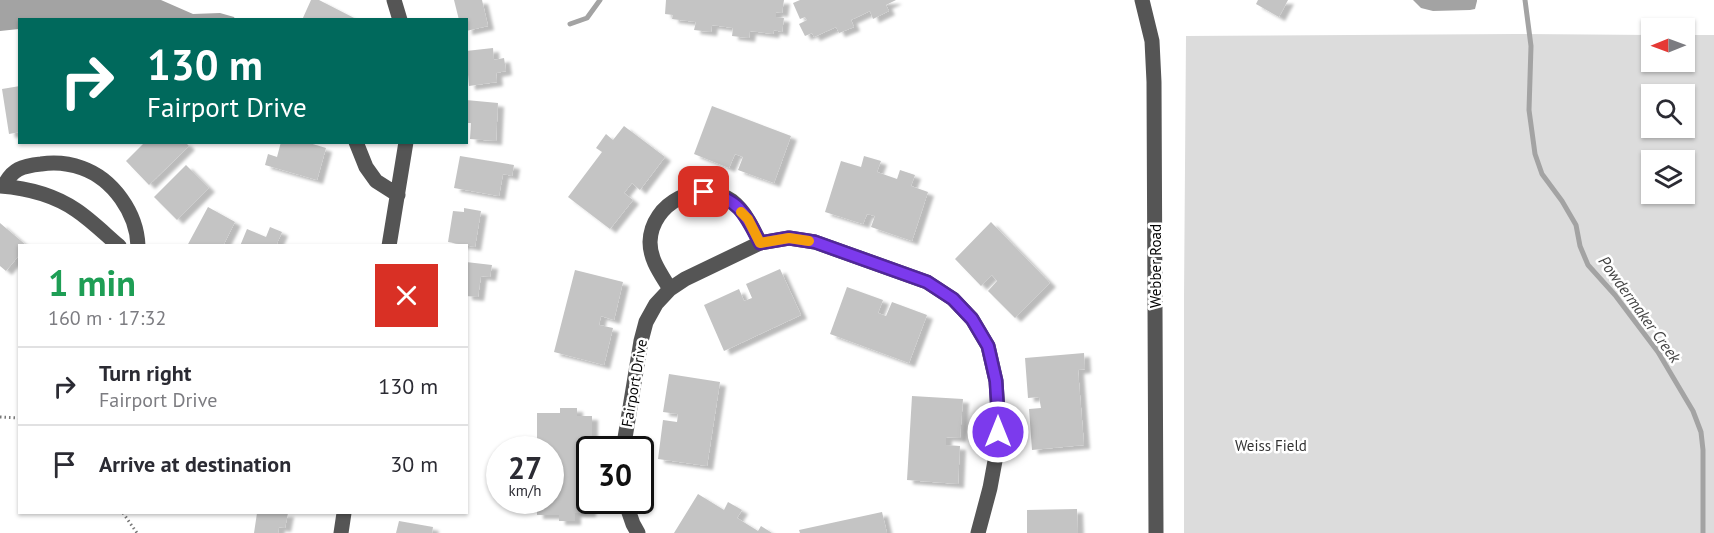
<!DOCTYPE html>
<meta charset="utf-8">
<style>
body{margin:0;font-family:"PT Sans",sans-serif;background:#f2f2f3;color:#2b2b33;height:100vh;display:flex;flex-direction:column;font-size:22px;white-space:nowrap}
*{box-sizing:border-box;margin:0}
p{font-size:20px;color:#7c7c81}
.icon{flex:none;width:33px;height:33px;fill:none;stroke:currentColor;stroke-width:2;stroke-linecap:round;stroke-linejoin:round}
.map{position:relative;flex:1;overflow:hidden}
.panel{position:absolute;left:18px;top:244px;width:450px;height:270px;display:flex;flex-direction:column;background:#fff;border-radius:0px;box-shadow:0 2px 4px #0004}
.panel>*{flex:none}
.banner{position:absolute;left:18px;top:18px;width:450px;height:126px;border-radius:0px;box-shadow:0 2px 4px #0004;background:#00695c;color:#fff;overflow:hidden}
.needle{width:39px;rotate:269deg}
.buttons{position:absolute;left:1641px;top:18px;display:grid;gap:12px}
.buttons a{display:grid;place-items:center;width:54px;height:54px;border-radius:0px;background:#fff;box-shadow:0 2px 4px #0004;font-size:30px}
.speed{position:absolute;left:486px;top:436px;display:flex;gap:12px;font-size:30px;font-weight:700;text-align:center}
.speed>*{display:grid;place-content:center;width:78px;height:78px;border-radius:50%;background:#fff;box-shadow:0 2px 4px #0004;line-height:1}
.speed small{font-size:15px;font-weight:400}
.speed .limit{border:3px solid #111;border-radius:9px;background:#fff;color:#111}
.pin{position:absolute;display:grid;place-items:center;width:51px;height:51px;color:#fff;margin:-26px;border-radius:12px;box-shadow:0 3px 9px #0006}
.me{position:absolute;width:66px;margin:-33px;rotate:0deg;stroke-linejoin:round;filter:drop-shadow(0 0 4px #0008)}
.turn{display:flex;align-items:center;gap:21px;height:126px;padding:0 30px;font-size:27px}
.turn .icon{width:78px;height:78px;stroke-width:2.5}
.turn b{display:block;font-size:42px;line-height:51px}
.round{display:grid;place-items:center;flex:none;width:63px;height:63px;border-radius:0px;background:#f2f2f3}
.headline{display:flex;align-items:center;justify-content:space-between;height:102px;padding:0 30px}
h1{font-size:36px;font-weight:600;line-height:45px;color:#1e9e55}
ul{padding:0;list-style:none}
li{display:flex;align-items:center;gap:18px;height:78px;padding:0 30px;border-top:2px solid #e1e1e2}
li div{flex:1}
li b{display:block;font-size:22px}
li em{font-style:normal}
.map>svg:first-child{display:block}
.green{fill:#dcdcdc;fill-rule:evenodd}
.water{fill:#a3a3a3}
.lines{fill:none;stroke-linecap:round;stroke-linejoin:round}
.stream{stroke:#a3a3a3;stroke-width:5}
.building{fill:#c4c4c4;filter:url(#shadow)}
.path{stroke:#777;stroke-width:3;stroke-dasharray:1.5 3;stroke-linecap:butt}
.minor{stroke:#555;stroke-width:15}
.route-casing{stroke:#51269a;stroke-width:15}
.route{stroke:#7c3aed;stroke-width:10}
.slow{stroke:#f59e0b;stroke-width:10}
.labels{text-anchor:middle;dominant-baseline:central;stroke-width:5;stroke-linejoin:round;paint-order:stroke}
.street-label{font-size:15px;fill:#000;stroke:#fff}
.park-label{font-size:15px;fill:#333;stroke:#fff}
.water-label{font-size:16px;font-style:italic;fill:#444;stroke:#fff}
</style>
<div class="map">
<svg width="1714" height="533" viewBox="0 0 1714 533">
<defs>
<filter id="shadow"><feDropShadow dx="6" dy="4" stdDeviation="1.5" flood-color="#0004"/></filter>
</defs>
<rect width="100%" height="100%" fill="#fff"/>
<path class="green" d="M1516,34L1651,35L1652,62H1684L1685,35H1714V533H1184V297L1186,36ZM1652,94H1684V128H1652ZM1652,160H1684V194H1652Z"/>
<path class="water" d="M0,0H161L193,14L220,13L234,17L235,19L20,20L19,29L0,31Z
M1413,0H1477V1L1475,9L1470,10L1433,11L1421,8Z"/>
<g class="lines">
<path class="stream" d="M1525,0L1531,46L1529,110L1535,154L1542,174L1562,201L1576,225L1580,246L1588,265L1615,295L1658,352L1693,411L1701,432L1703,450V533
M570,24L587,18L600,0"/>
</g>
<path class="building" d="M311,0H319L358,20H302Z
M454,0H482L488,26L466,31V20H459Z
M666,0H784L782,13L776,12V17L784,18L782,32L774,30L773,34L750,31L749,38L732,36L733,28L712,25L711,32L694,30L696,22L672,19L673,15L665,14Z
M800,0H896L886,5L889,11L873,19L870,11L851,20L854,27L839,33L836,27L814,37L812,33L805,36L799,24L807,20L805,17L800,19L793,3Z
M1258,0H1288L1279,17L1256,4Z
M493,48L494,60L504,58L506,71L496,73L497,82L469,86L466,51Z
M20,86V132L9,134L2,89Z
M466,100L498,103L496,141L470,139L471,123H466Z
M712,106L791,136L774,183L738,170L743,157L735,154L729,168L694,154Z
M624,126L665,157L640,190L632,183L624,193L633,200L610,229L568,197L602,152L596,148L606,134L613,140Z
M145,142H172L173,144L174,142H185L189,146L149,185L126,161Z
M281,142H306L326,148L317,180L265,165L268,154L277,157Z
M460,156L514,165L512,176L503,174L499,196L454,188Z
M864,156L881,161L877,172L897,179L900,170L915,175L911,186L928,192L912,241L871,227L875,216L867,214L863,224L825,212L841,161L861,167Z
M186,165L209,188L177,220L154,197Z
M208,207L235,222L223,246H187Z
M464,208L481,211L475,247L448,242L453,211L464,212Z
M991,222L1050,283L1015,318L988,291L997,281L992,275L981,286L955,259Z
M0,223L27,246H20V254L6,271L0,266Z
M270,227L282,232L276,246H240L247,229L266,237Z
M466,262L492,265L490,277L481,276L478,297L466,296Z
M780,269L801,315L724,351L704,305L739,289L744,301L752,298L746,284Z
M575,270L623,282L614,320L601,316L599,325L613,328L604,365L554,352Z
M847,287L883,300L878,313L886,316L892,302L927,315L909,363L830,334Z
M1084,353L1085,369L1078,370L1084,445L1032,450L1029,409L1041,408L1039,397L1028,398L1025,358Z
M669,374L720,382L707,466L658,459L663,420L677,422L678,414L663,412Z
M912,396L963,399L960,438L946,437V445L960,446L958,484L907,480Z
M560,408H577V416H592V450H590V460H580V470H590V513H575V521H559V515H537V501H550V450H537V413H560Z
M698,494L724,510L728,502L742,510L737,518L758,531L761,526L772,533H674Z
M1077,509L1078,533H1027V510Z
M882,512L887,533H800L799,530Z
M257,513H288L285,528L279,527L278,533H254Z
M399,521L433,527L432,533H396Z"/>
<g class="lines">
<path class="path" d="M0,417L20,418
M123,513L137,533"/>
<path class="minor" d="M394,0L400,20
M1142,0L1152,41L1154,82L1156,533
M356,142L366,167L376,181L398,195
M0,186C26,188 54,195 76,210C91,220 105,234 119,246
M4,186C12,169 22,166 41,164C54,162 68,163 82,168C113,179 137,213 138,246
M389,246L406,142
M670,289C661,274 650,260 650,242C651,203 699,178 732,201C745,211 753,228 760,243
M623,450L641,341L646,322L656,304L670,289L685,279L760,243L789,238L815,242L927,282L953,299L972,319L988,346L996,381L998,413L997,450L990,488L978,533
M625,501L633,524L638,533
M341,533L344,513"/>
</g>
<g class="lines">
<defs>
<path id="route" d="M704,192C739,199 745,213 760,243L789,238L815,242L927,282L953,299L972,319L988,346L996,381L998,413V432"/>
</defs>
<use href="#route" class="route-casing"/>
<use href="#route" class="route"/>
<path class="slow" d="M741,212L748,219L760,243L789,238L809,241"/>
</g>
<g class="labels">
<g class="street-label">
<text transform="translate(1155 266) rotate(-90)">Webber Road</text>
<text transform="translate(634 383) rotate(-80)">Fairport Drive</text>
</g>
<g class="park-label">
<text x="1271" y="445">Weiss Field</text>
</g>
<g class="water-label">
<text transform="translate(1640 309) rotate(54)">Powdermaker Creek</text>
</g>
</g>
</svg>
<div class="buttons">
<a><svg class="needle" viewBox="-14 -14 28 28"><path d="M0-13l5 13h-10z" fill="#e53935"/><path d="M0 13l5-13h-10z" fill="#7c7c81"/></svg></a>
<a><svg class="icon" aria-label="search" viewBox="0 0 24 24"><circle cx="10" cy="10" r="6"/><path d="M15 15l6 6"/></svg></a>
<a><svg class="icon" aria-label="layers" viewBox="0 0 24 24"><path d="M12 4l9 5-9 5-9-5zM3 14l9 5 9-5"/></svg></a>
</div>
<div class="speed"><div>27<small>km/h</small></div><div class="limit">30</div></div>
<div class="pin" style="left:704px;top:192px;background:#d93025"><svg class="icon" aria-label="arrive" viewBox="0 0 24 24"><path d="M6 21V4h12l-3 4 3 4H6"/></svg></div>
<svg class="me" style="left:998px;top:432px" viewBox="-20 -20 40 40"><circle r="17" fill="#7c3aed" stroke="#fff" stroke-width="3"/><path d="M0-11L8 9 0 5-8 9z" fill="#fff"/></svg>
<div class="banner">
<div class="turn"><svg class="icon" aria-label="right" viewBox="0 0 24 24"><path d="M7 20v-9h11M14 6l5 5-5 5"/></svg><div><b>130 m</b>Fairport Drive</div></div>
</div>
<section class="panel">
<div class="headline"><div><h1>1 min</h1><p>160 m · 17:32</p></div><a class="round" style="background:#d93025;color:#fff"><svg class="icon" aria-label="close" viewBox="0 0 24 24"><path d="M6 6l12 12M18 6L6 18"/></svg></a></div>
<ul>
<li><svg class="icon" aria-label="right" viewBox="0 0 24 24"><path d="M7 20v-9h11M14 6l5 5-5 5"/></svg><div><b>Turn right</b><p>Fairport Drive</p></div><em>130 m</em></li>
<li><svg class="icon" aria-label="arrive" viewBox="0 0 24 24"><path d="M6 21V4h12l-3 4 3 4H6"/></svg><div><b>Arrive at destination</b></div><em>30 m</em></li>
</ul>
</section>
</div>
